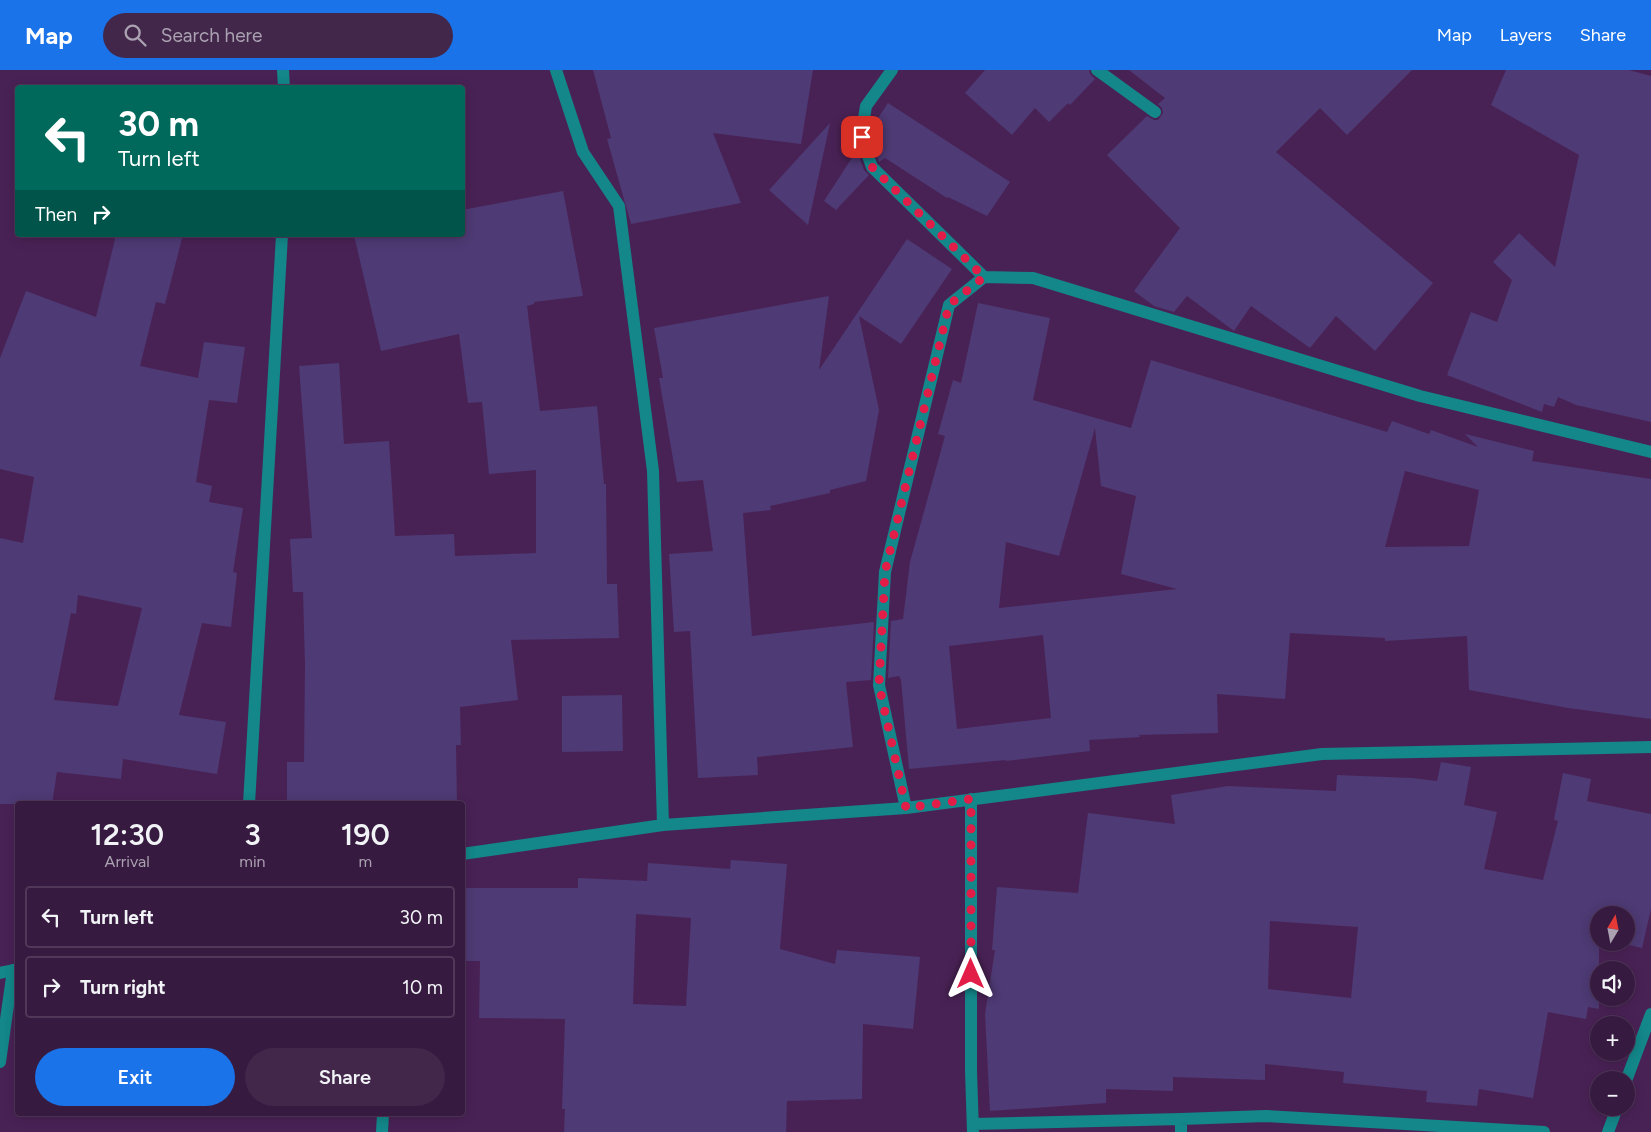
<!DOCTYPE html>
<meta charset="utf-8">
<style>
body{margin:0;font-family:Figtree,sans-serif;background:#42274b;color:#f1f3f6;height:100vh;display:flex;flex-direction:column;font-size:19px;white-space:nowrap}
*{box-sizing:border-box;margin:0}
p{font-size:16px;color:#aaa1b1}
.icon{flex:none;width:28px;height:28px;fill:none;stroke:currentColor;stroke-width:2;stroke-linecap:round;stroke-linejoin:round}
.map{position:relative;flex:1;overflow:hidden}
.sheet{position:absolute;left:15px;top:731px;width:450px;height:315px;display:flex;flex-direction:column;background:#371a40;border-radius:5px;box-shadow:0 2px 12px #0003,0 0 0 1px #513859}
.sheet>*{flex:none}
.hud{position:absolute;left:15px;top:15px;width:450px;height:152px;border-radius:5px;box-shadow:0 2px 12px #0003,0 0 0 1px #513859;background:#00695c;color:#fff;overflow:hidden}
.needle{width:32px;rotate:10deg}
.buttons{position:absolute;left:1590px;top:836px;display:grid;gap:10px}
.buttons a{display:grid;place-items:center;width:45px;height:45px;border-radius:50%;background:#371a40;box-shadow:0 2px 12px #0003,0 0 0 1px #513859;font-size:25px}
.pin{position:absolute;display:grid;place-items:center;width:42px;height:42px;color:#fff;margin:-21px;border-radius:10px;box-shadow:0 2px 8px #0006}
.me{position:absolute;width:55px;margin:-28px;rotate:0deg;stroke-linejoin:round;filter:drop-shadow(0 0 4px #0008)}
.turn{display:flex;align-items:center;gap:18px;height:105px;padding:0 20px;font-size:22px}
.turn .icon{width:65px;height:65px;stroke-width:2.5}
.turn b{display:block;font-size:35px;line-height:42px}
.then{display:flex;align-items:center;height:48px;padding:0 20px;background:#0003;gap:10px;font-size:19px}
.eta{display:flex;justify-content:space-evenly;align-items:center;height:85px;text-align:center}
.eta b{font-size:30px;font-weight:600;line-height:35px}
.action{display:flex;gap:10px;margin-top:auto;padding:10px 20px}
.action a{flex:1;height:58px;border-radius:30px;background:#1a73e8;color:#fff;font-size:20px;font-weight:600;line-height:58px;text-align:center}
.action a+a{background:#42274b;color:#f1f3f6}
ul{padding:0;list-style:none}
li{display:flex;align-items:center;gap:15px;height:62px;margin:0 10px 8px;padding:0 10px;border:2px solid #513859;border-radius:5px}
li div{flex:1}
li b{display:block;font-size:19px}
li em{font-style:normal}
header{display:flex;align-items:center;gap:30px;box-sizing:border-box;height:70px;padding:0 25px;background:#1a73e8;color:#fff}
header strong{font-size:24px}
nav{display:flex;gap:28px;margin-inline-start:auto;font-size:18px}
.search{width:350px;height:45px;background:#42274b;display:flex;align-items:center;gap:12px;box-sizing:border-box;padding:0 18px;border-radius:28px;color:#aaa1b1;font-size:19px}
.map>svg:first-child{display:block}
.building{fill:#4e3a74;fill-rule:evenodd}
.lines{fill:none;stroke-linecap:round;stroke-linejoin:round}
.minor{stroke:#13878a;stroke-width:12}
.route{stroke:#e11d48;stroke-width:9;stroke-dasharray:0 16.2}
</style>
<header>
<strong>Map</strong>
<div class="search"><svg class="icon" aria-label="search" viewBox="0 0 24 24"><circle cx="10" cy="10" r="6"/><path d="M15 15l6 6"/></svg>Search here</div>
<nav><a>Map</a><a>Layers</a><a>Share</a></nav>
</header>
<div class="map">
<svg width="1651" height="1062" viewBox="0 0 1651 1062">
<rect width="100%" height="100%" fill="#492255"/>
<path class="building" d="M593,0H813L801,74L713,63L741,133L631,154L607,69L611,68Z
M985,0H1089L1090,4L1095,9L1070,35L1068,33L1049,52L1035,38L1012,65L965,23Z
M1129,0H1412L1347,65L1320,38L1276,82L1433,213L1375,281L1336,246L1310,278L1251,236L1234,261L1187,226L1174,242L1154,236L1134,221L1180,158L1107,85L1147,46L1154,50H1158L1163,43L1162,38L1158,34L1165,28Z
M1506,0H1629L1651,6V352L1576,335L1558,327L1554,337L1544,334L1542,342L1447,305L1471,242L1497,252L1512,210L1493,192L1519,163L1555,197L1579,85L1491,35Z
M888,33L1010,112L987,146L948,127L947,128L885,88L879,92L869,66L870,60Z
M830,53L808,155L769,120Z
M857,80L864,100L869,105L836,140L824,131Z
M563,121L583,226L534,232V234L527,236L540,341L597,336L604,414H606L607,514H617L619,568L511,570L518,630L460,637L461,675H456L457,734H287V692H304L305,595L303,522H293L290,469L312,468L299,296L339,293L344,374L389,371L395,466L454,464L455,486L536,483V400L489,404L482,332L468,333L459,264L381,281L354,165H462V140Z
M116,165H183L165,234L156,232L140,296L198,308L204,272L245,277L237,333L209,330L196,412L212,416L209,432L243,438L233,502L237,503L231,557L202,553L179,645L226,652L217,704L123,689L121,709L57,702L52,734H0V468L23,473L34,407L0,399V288L26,221L96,247ZM78,525L142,538L118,636L54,630L71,543L76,544Z
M907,169L952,199L901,274L859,246L879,340L866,411L830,420V423L770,436L771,440L743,443L752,566L874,552L871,610L846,612L853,677L757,687L758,705L698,708L690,561L674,562L669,484L713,481L703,410L677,412L659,308H663L654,258L829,226L819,300Z
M978,233L1050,248L1033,330L1131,358L1151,290L1387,362L1392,351L1429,364L1431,360L1478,377L1465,364L1534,381L1532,391L1651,409V649L1568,638L1469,620L1467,566L1385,571V568L1290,563L1285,629L1217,624L1218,663L1139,665L1140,667L1089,670L1090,681L1006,691V690L909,699L901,610L899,606L888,608L891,551L903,549L910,492L945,366L938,364L953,310L961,313ZM1095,358L1101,416L1136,426L1121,504L1177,519L999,538L1006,472L1059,486ZM1405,401L1479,420L1469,476L1385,477ZM1043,565L1051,648L957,659L949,576Z
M622,625L623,681L562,682V626Z
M1441,692L1471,697L1464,735L1497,742L1484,799L1543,810L1558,751L1554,750L1563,703L1591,709L1587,731L1651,744V839L1642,878L1616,872H1626V845H1599V939L1588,937L1586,949L1548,942L1533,1028L1479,1019L1477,1036L1426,1032L1427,1021L1343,1013L1344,1002L1265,994V1010L1173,1007V1021L1106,1019V1033L990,1041L985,944L995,880H992L997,817L1078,823L1088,743L1175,754L1171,725L1228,716L1336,721L1337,705L1412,708L1437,711ZM1270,851L1358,857L1351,928L1268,919Z
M731,790L787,794L780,879L835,894L837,880L920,887L913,959L863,954L862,1029L787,1031L786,1062H564L565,1039H562L565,949L479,948L480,891H462V818H578V808L647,811L648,793L730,799ZM636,844L691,848L686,936L633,934Z"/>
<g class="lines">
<path class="minor" d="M283,0L284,18
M556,0L583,82L619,136L653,401L663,755
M892,0L866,36L861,67L872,97L984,207
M1097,0L1155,42
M971,729V1001L973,1062
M249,734L282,165
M906,738L879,615L885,502L949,235L984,207L1033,208L1420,326L1651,382
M462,784L663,755L906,738L1322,684L1651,677
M0,903L18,899
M0,992L13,900
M1626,1011L1651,944
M1181,1049V1062
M973,1054L1181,1049L1266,1046L1544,1062
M382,1062L383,1044
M1608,1062L1617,1038"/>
</g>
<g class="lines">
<path class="route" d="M862,67L872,97L984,207L949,235L885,502L879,615L906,738L971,729V904"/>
</g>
</svg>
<div class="buttons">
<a><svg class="needle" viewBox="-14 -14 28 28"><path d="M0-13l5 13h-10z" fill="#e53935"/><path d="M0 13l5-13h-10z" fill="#aaa1b1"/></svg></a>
<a><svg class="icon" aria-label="sound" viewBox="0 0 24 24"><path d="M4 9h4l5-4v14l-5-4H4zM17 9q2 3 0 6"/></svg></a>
<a>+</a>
<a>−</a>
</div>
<div class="pin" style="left:862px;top:67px;background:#d93025"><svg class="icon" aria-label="arrive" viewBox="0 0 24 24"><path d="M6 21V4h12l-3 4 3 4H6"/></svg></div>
<svg class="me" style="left:971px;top:904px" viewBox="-20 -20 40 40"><path d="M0-17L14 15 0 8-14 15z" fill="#e11d48" stroke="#fff" stroke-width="4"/></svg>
<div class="hud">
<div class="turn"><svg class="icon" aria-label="left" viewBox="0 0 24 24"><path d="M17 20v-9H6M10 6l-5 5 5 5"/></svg><div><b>30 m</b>Turn left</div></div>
<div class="then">Then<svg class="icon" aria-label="right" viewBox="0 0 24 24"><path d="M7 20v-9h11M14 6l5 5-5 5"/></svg></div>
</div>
<section class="sheet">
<div class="eta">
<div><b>12:30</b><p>Arrival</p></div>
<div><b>3</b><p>min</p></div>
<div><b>190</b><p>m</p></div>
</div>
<ul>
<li><svg class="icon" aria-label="left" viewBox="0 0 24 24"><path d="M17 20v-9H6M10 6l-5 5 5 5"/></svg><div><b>Turn left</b></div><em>30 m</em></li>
<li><svg class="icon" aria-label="right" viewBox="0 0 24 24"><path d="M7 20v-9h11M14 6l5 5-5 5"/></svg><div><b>Turn right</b></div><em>10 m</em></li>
</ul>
<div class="action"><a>Exit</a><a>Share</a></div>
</section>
</div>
